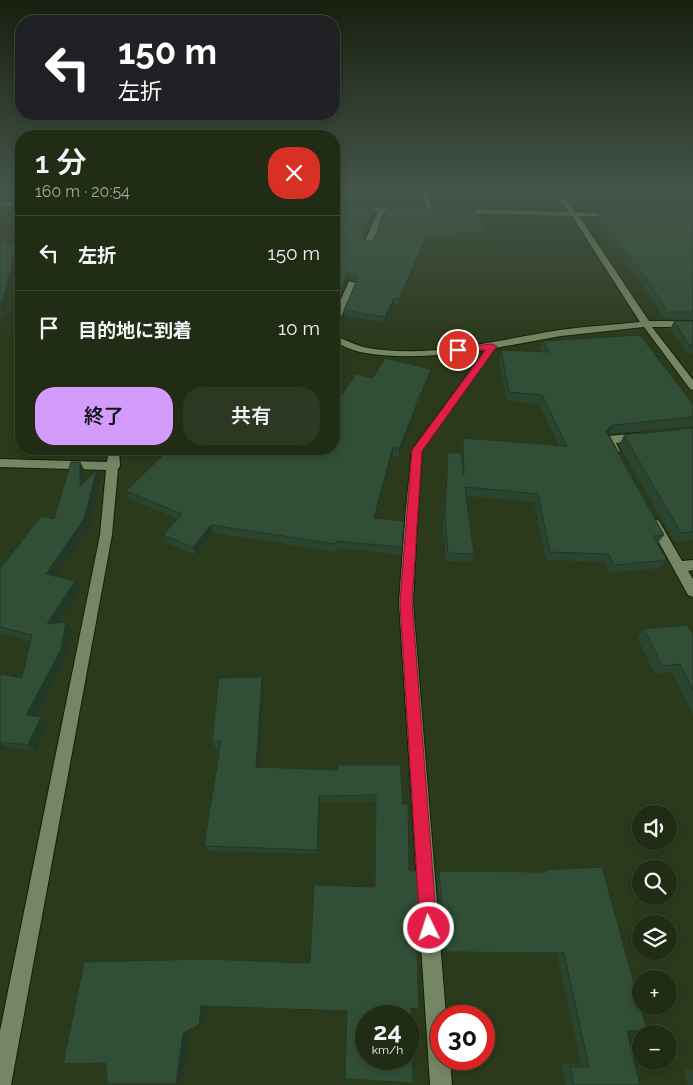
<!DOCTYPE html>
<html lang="ja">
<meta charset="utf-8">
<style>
body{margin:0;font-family:Raleway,"Noto Sans JP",sans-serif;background:#2d3822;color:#f1f3f6;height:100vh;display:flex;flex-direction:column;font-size:19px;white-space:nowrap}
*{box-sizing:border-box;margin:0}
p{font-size:16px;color:#a2a7a0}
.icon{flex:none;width:28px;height:28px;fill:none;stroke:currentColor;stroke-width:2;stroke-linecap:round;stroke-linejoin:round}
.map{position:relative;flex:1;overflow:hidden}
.panel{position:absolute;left:15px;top:130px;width:325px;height:325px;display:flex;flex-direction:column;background:#202c14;border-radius:20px;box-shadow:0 2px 8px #0003,0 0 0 1px #3d4834}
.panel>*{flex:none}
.top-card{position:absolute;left:15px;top:15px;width:325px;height:105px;border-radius:20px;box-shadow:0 2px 8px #0003,0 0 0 1px #3d4834;background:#202124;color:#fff;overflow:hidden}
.tools{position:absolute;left:632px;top:805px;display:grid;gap:10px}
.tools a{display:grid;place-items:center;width:45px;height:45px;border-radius:50%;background:#202c14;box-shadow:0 2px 8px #0003,0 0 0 1px #3d4834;font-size:25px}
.speed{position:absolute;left:355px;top:1005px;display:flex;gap:10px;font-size:25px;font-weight:700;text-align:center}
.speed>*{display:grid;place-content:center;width:65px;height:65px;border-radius:50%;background:#202c14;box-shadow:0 2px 8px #0003,0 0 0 1px #3d4834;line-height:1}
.speed small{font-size:12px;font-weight:400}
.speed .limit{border:8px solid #d22;background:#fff;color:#111}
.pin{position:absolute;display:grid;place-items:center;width:42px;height:42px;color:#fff;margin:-21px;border:2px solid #fff;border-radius:50%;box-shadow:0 1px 5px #0007}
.me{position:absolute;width:55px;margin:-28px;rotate:356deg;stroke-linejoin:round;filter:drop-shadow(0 0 4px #0008)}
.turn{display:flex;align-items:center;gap:18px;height:105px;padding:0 20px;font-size:22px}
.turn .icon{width:65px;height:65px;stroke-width:2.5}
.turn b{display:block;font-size:35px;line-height:42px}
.round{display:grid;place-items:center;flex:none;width:52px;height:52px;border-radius:20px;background:#2d3822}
.head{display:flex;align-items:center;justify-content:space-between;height:85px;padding:0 20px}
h1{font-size:30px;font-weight:600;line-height:38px}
.cta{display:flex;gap:10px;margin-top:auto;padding:10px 20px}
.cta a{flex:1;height:58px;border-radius:20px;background:#d39cfc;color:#111;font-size:20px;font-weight:600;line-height:58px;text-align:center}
.cta a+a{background:#2d3822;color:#f1f3f6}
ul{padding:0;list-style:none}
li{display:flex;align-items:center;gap:15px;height:75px;padding:0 20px;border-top:1px solid #3d4834}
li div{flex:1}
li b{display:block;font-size:19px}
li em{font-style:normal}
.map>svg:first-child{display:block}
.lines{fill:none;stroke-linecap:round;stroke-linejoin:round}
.street-casing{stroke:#132003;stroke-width:2}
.street{fill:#758664;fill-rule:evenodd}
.wall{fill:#2a442f}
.shaded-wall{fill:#223726}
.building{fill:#314f37;stroke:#223726;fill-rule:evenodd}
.route{fill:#e11d48;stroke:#92132f}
</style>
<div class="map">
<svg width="693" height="1085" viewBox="0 0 693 1085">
<rect width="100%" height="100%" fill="#2b3a1b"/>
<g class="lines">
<defs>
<path id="street" d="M422,190H428L432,211L427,210Z
M552,190H558L576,212L615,214L616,215L613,217L579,216L649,321H693V327H652L693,380V390L690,389L644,327L561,336L495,348L422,450L418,508L413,602L446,1016H441V1059H450L452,1085H430L399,602L406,508L412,450L485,350C444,355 401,360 360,352C351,350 342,345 334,342V336C344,339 353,344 363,347C428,360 496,340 560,330C587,326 614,325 640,322L572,216L461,213L458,211L461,209L569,212Z
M0,202H21V206H0Z
M334,206L403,208L406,210L403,212L384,211L372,244L368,246L364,244L378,211L334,210Z
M349,281L356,283L338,324L334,327V315Z
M638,433L643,437L642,440L616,443L620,451L615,455L611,454L604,440L609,436Z
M109,449H119L120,466L118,469L112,535L11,1085H0V1031L100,535L106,470L0,467V459L107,462Z
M655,519L659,521L682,561L693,560V570L688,571L693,579V597L688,595L649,524L651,521Z"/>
</defs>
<use href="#street" class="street-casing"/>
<use href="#street" class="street"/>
</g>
<path class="wall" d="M0,190H14L7,200L0,201Z
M334,190L424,201V206L334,204Z
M429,190H468L472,202V207L434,206Z
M658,190H693V213H690Z
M334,206L375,213L364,239L367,242L374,240L387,208L484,232L483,237L427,240L398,304H394L385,322L344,316V310L357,281L348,279L334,311Z
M598,212L693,217V320L664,319L634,272H631L596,219Z
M0,242L19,249L3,316H0Z
M674,321H693V354L686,353L670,329Z
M543,341L693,404V426L609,434L664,535L658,543L667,560L661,568L609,573L604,562L546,560L534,502L466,496L474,554L471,562L446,561L443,527L447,462L448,453L462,458L461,447L463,438L559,445L539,404L507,401L499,360L501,350L541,352L540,350Z
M431,369L430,377L420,402H418L417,409L399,457L392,455L375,518L402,547L401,555L337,548L336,552L213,533L196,555L166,543L163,535L178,519L130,499L126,491L166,452L158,449H334L373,378Z
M693,428V540L675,542L619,445L624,435Z
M80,462L85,471V482L97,470L101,479L89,528L56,576L75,581L81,589L59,623L72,630L67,657L37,717H41L48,724L36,751L5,747L0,757V674L22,678L30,641L0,633V569L54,519Z
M644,629L693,635V715L672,672L655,674L637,637Z
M264,686L259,767L337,770L403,804L409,871L423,951L420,953H417L411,1008L347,1011L207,1006L205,1023L190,1031L184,1080L176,1084L105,1063L63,1064L310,963L374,887L375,802H320L318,854L208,851L204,846L219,749H216L212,742Z
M545,870L627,1031L640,1085H566L562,1064H581L557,954L443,953L437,875L439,871L540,872Z
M683,1070H693V1085H687Z"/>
<path class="shaded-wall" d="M7,190H14L7,200L4,194Z
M375,208V213L362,243V238Z
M427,235V240L398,304L399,299Z
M17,244L19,249L3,316L1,311Z
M348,274V279L334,311V305Z
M394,298V304L385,322V317Z
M21,356V369L17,362Z
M431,369L430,377L420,402L421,394Z
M418,401L417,409L399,457V449Z
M613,425L609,434L606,431Z
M393,447L392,455L373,525L374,518Z
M80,462L85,471V495L80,486Z
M97,470L101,479L89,528L52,582L46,574Z
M211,525L213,533L196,555L193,547Z
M75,581L81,589L53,632L47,624Z
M66,622L72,630L67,657L34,722L26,715Z
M262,677L264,686L259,774L256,767Z
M41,717L48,724L36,751L28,745Z
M0,743L5,747L0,757Z
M319,796L320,802L318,854L317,850Z
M201,1006H207L205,1023L190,1031L184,1080L176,1084L183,1033Z"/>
<path class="building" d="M0,190H7L4,194H0Z
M334,190H422L424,201L334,199Z
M431,190H468L472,202L435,201Z
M669,190H693V206L670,190Z
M334,206L375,208L362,238L367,242L374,240L387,208L475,210L484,232L427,235L399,299L394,298L385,317L344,310L358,278L357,276L348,274L334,305Z
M598,212L693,217V312H668L637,265H634Z
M1,240L17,244L0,311V242Z
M21,300V356L17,362L16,315H14L13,301Z
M674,321H693V346H690Z
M640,335L693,404V417L613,425L606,431L664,535L653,536L667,560L614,565L609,554L550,552L538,494L465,487L474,554L448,553L445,518L448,453H461L464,475L463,438L567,446L542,395L509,392L501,350L549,352L543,341Z
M385,358L431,369L421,394H419L418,401L399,449L393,447L374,518L404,521L402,547L337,541L336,544L211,525L193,547L163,535L182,514L126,491L169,449H334V406L356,374L373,378Z
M693,428V532L681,533L624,435Z
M71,462H80V486L97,470L84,519L46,574L75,581L47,624L66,622L61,650L26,715L41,717L28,745L0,742V674L22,678L32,635L0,627V569L41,516L54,519Z
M687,625L693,635V690L680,664L662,666L644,629Z
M262,677L256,767L337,770V765H400L403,804H408L409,871H417L423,951H417L419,1009L411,1008L413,1083L345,1079L347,1011L201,1006L199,1025L183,1033L176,1084H108L105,1063L63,1064L84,962L206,959L310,963L314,885L375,887L376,795L319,796L317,850L204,846L221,741L212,742L219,678ZM366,1016H409V1059H366Z
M602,867L647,1030L627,1031L640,1085H574L570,1067H589L564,953L446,952L439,871L546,872L545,870Z"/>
<linearGradient id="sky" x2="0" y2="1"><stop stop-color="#18200f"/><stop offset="0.56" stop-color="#44554a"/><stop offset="1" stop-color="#44554a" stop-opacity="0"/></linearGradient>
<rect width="693" height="342" fill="url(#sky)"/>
<path class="route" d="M492,344L497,346L422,451L412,602L437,928L435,934L429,936L423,934L420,928L400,602L412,450L486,350L458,352H456V348Z"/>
</svg>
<div class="tools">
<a><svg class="icon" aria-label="sound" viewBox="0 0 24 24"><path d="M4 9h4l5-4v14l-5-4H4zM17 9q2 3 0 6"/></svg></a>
<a><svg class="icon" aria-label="search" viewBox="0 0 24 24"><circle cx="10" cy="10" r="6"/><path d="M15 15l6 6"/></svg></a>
<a><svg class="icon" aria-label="layers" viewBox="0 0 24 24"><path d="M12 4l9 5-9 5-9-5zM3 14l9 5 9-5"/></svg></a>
<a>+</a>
<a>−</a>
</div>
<div class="speed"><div>24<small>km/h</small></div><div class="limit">30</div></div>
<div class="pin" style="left:458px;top:350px;background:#d93025"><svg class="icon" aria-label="arrive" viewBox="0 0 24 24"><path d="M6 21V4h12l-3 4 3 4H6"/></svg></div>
<svg class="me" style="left:429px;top:928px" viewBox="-20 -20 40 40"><circle r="17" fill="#e11d48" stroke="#fff" stroke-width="3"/><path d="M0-11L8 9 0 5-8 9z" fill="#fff"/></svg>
<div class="top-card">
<div class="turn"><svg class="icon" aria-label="left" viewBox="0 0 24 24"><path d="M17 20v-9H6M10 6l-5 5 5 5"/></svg><div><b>150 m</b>左折</div></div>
</div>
<section class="panel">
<div class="head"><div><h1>1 分</h1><p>160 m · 20:54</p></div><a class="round" style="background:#d93025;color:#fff"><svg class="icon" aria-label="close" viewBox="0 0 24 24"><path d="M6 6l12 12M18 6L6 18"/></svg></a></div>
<ul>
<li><svg class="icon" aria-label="left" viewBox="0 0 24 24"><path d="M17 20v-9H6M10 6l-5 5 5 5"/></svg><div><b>左折</b></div><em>150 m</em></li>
<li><svg class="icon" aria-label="arrive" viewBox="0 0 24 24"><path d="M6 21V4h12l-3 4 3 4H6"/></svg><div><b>目的地に到着</b></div><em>10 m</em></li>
</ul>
<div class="cta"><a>終了</a><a>共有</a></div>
</section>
</div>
